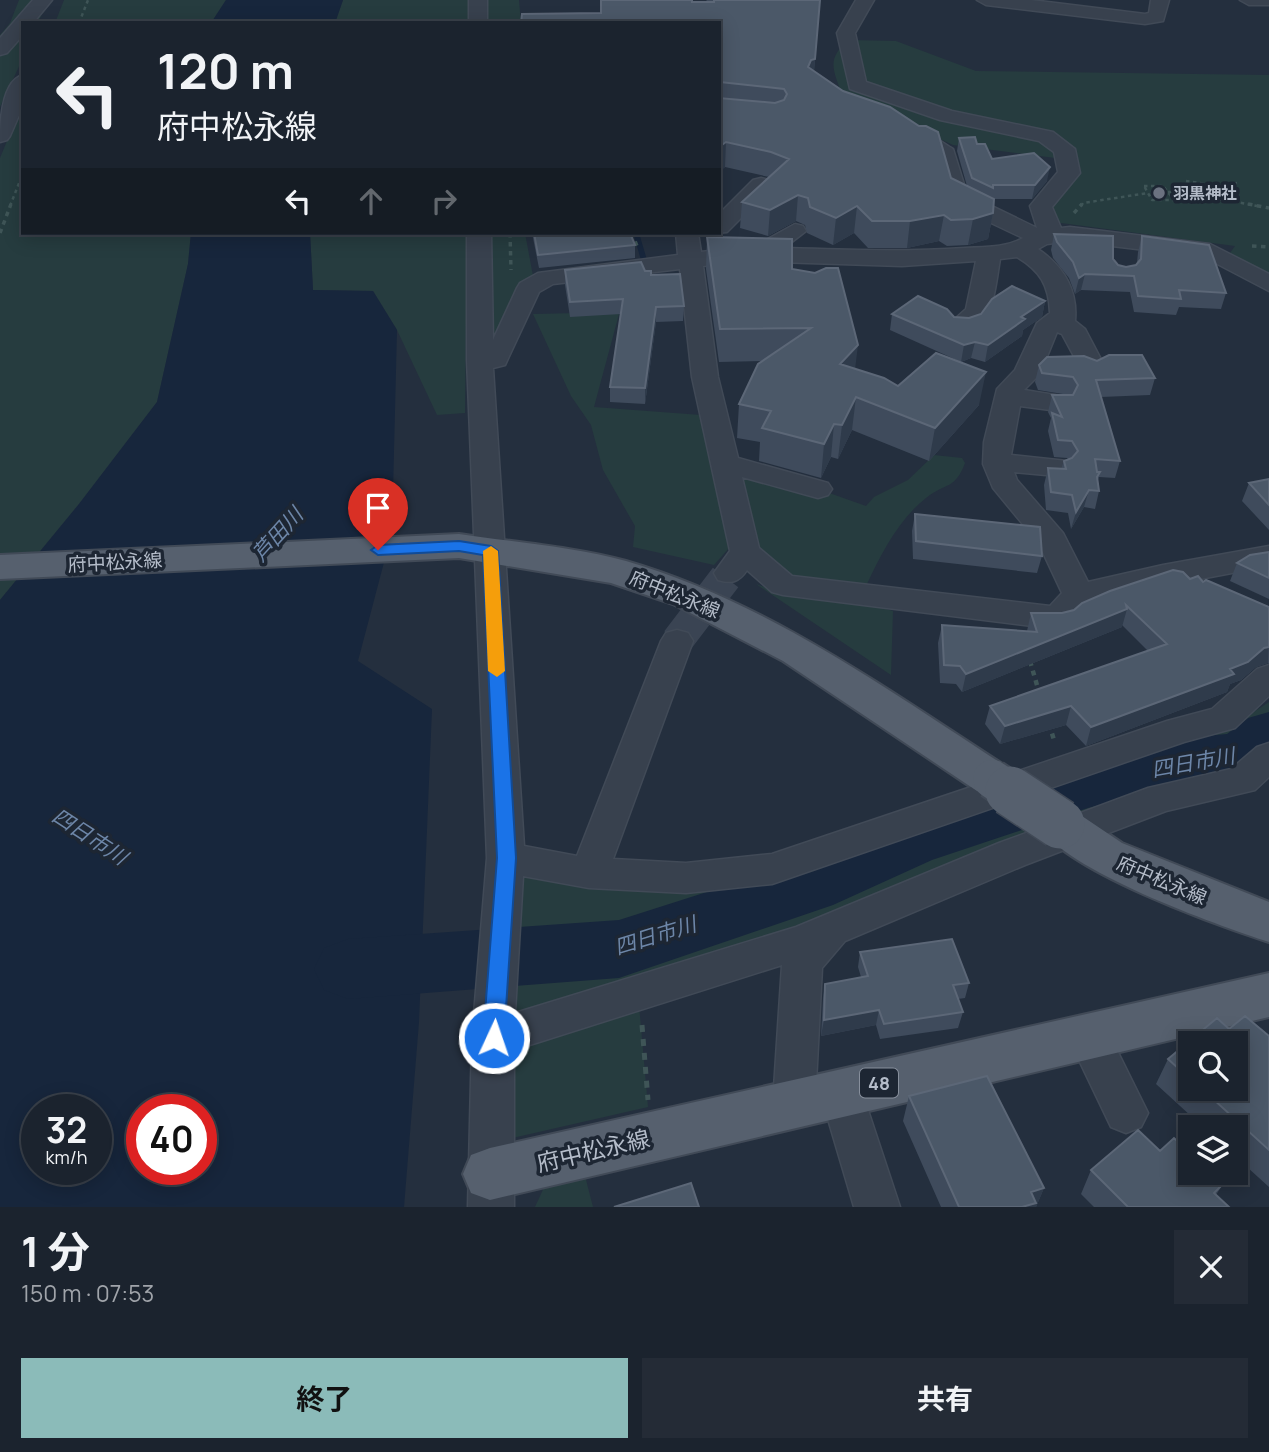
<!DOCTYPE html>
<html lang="ja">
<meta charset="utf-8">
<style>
body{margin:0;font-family:Manrope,"Noto Sans JP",sans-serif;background:#242b36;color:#f1f3f6;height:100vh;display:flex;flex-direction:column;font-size:26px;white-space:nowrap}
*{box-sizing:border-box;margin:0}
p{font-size:23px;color:#a0a4aa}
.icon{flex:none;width:38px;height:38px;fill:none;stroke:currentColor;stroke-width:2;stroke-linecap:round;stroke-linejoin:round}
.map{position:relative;height:1207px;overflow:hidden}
.details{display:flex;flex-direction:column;background:#1b232e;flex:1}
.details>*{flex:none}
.guide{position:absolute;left:21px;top:21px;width:700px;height:214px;border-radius:0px;box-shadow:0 4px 18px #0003,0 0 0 2px #39404a;background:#1b232e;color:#f1f3f6;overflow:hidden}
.buttons{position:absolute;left:1178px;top:1031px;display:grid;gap:14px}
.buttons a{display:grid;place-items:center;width:70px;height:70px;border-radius:0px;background:#1b232e;box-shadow:0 4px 18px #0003,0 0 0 2px #39404a;font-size:35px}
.speed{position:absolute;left:21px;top:1094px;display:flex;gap:14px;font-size:35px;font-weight:700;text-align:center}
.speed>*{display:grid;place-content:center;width:91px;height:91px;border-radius:50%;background:#1b232e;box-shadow:0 4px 18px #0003,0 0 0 2px #39404a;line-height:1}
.speed small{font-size:18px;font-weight:400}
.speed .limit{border:10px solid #d22;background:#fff;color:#111}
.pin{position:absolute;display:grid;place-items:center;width:60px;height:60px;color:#fff;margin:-72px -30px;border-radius:50% 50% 50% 0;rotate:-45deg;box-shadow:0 0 7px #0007}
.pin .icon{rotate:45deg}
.me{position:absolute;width:77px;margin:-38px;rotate:3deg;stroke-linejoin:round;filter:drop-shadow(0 0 5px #0008)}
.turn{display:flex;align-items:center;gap:24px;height:147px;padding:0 21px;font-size:32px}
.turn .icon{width:91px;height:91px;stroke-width:2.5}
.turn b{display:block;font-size:49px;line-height:60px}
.lanes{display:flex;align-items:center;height:66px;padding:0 21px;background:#0003;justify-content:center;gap:35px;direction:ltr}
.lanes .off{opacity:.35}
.round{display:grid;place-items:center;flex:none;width:74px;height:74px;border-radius:0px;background:#242b36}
.overview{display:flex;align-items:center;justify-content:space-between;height:119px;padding:0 21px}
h1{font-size:42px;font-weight:700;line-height:52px}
.cta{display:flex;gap:14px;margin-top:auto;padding:14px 21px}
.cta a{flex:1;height:80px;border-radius:0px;background:#8bbbb9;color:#111;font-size:28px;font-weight:700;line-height:80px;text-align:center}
.cta a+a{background:#242b36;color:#f1f3f6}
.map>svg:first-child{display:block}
.green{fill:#263c3f}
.water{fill:#17263c;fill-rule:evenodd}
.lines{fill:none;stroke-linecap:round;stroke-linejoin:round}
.stream{fill:#17263c;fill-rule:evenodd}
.river{fill:#17263c;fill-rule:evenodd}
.minor-tunnel{stroke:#3a4453;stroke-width:32;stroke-dasharray:32 16;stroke-linecap:butt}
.minor-casing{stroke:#414a57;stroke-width:3}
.major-casing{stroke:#414a57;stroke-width:4}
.path-far3{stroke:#3f5557;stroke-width:2.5;stroke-dasharray:3.5 3.5;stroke-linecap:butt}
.path-far2{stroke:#3f5557;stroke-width:3.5;stroke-dasharray:4.5 4.5;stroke-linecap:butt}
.path-far1{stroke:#3f5557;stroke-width:4.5;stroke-dasharray:5 5;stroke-linecap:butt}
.path{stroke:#3f5557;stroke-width:5;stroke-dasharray:7 7;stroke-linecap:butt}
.minor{fill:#38414e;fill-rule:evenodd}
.major{fill:#56606e;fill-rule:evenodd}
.major-bridge-far1-casing{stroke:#414a57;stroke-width:42;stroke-linecap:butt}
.major-bridge-casing{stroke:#414a57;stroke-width:52;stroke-linecap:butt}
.major-bridge-far1{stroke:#56606e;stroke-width:38}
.major-bridge{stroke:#56606e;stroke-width:49}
.wall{fill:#3f4b5c;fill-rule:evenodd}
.shaded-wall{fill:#2f3b4b}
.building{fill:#4b5868;stroke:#5c6777;stroke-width:2}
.route{fill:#1a73e8;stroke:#114b97;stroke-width:2}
.slow{fill:#f59e0b}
.worship-dot{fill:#6b7280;stroke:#1d2633;stroke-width:2.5}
.labels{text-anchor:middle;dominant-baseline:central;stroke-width:7;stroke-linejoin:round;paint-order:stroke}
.far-poi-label{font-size:16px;font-weight:bold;fill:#b4bcc9;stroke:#1d2633;text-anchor:start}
.shield{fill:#1d2633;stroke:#878f9c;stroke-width:2}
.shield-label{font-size:18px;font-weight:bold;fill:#b4bcc9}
.street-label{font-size:19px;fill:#b4bcc9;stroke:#1d2633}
.water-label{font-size:21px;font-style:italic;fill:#6d86a8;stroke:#1d2633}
.near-street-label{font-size:23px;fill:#b4bcc9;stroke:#1d2633}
</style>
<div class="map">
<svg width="1269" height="1207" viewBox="0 0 1269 1207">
<rect width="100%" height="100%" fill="#242f3e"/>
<path class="green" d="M19,0H48L38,23H23V58L0,107V35L10,23Z
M64,0H226L211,23H55Z
M343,0H470V23H335Z
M486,0H519L521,23H483Z
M849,40L896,41L976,71L1269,75V284L1225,260L1235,246L1046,221L1041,206L1079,161L953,145L842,94C833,70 826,58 849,40Z
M23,102V233H191L188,264L157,402L79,504L0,600V158Z
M310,233H467L465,413L437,415L397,330L373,291L313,290Z
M490,233H525L533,276L513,323L490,343Z
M629,312L619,314L594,407L701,415L730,547L714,565L633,547L635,526L603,470L591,425L571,396L533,314Z
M934,455L962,458L965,463C955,490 946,482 926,498C899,519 881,554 867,584L791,577L752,549L727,467L818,489L866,506L874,497L908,480Z
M756,584L796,598L866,603L893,611L891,675Z
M1269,702V756L638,993L648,1107L491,1143L506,858L772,869L1180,737L1223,732Z
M584,1172L593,1207H535L547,1181Z"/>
<path class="water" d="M226,0H343L335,23H211Z
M191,233H310L313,290L373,291L397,330L392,532L358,661L432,709L419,1022L404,1207H0V600L79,504L157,402L188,264ZM37,1110H96V1169H37ZM142,1110H201V1169H142Z"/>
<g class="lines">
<path class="stream" d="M633,233H639L647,260L646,261H642L641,260Z"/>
<path class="river" d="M1269,712V767L1262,772L1241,779L1180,784L1088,808L932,860L833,905L619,978L348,999L324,990L314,969L324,948L348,939L619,920L791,865L909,817L1084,761L1180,738L1227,734L1248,718Z"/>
<path class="minor-tunnel" d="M677,641L729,573"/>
<defs>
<path id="minor" d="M33,0H52L33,23H23V35L7,53L0,55V38Z
M469,0H487V23H469Z
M856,0H874L855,33L866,82L952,111L1053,132L1075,149L1080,173L1052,207L1061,228L1070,227L1210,244L1269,274V291L1204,257L1070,241L1047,244L1038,249C1063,266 1078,289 1075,321L1085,329L1105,367L1101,373L1092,375L1083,373L1062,334L1057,332L1040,374L1024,390L1068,397L1071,403L1068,409L1058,411L1020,406L1011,455L1067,461L1071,467L1067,473L1057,476L1014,472L1017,480L1063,533L1088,582L1163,565L1269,546V566L1200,579L1196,585L1185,588L1163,585L1090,603L1068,626L1057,629L783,595L772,592L747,570C739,582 732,584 718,580L714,573L730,551L692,377L680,269L553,284L539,292L505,365L493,368L524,846L577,856L661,641L666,633L677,630L688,633L693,641L613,859L686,863L772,854L1167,721L1212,709L1257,669L1269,665V696L1235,728L1184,742L772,884L686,893L589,888L523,876L515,1013L796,927L999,843L1148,788L1231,769L1257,747L1269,743V777L1255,790L1166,811L1025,865L845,941L822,968L815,1103L809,1117L794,1123L779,1117L773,1103L782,965L514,1050V1207H468L472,1038L487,858L467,360V233H491L493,340L517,288L520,283L538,273L678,255L676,233H698L701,252L742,247L740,245L744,240H766L795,224L803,226L806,231L784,248C845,250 904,252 965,248C984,247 1006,248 1023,238L949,203L936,156L900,136L897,132L900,128C917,123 938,140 953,149L967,194L1037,228L1030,206L1058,172L1054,152L1039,141L940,120L850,89L837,33ZM1017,257C1040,271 1049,285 1050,313L1037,323L1015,370L997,389L984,442L983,464L993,488L1039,544L1062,593L1050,606L792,576L759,548L742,477L818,498L828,495L832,489L828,483L738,458L718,377L703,266L745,261L902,266L976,261L966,309L947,326L951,331C993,342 995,287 1000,259Z
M977,0H1031L1145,14L1149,13L1151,0H1169L1163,21L1145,24L986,5Z
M1240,0H1269V5H1249Z
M23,75V106L10,136L7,140L0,142C0,124 1,81 23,75Z
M761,178L769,180L772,185L769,190L727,232L715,233H719V214L753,180Z
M1088,1016L1103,1022L1148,1113L1141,1127L1126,1133L1111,1127L1067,1035L1073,1022Z
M841,1072L856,1078L862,1092L900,1207H854L820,1092L826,1078Z"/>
<path id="major" d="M459,534C512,542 575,547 626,561C767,602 886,689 1007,767L1014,779L1007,791L992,796L977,791L783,661L673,604L611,583L459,558L0,579V555Z
M1060,806L1076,812L1122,843L1269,902V942C1217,925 1062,870 1038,824L1044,812Z
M1269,973V1017L490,1200L471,1193L463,1174L471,1155L490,1148Z"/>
</defs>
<use href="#minor" class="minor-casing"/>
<use href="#major" class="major-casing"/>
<path class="path-far3" d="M79,23L88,0
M1186,181L1220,186L1227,200L1194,199Z
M1144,186H1163L1174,200H1152Z
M1220,186L1237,183
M1168,192L1190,191
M1174,199H1193
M1227,200L1257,206
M10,206L23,173
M1081,206L1083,203L1148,193"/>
<path class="path-far2" d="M1248,204L1269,208
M1074,213L1082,204
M0,233L11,204
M510,233L511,270
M632,233L637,246
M1252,246L1269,247"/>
<path class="path-far1" d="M1030,661L1039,692
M1049,724L1055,743"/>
<path class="path" d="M642,1025L648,1100"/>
<use href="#minor" class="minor"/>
<use href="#major" class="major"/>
<defs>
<path id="major-bridge-far1" d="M992,779L1013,793"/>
<path id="major-bridge" d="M1010,791L1060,824"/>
</defs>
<use href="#major-bridge-far1" class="major-bridge-far1-casing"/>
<use href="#major-bridge" class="major-bridge-casing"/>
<use href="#major-bridge-far1" class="major-bridge-far1"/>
<use href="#major-bridge" class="major-bridge"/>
</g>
<path class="wall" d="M706,0H820L814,71L951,178L967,186L957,151L959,138L977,144L992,159L1047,181L1032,199H994L993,213L988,239L968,245L947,246L939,241L907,248H868L854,233L833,245L807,233L805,225L796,221L768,236L740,228L742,202L769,177L725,167L719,172V23L601,13L692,2H708Z
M532,233H630L635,245V258L539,268Z
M1054,234L1113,259L1118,265L1126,267L1136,265L1137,263L1138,252L1142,236L1226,293L1221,309L1179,307L1176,315L1134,312L1130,292L1081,290L1075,294L1069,278L1053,258L1051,250Z
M707,237L792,269L856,369L898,386L979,405L929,461L852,430L838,459L831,457L821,478L759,461L760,442L737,438L739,404L762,361L719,362L706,269Z
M565,270L645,271L651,275L684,306L683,321L656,322L645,404L610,402V387L621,314L570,317L565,285Z
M1045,301L1042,317L1023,330L1022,336L985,362L971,358L961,362L890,330L892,314L969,318Z
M1097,361L1155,378L1150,395L1101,397L1120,461L1115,478L1099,477L1098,480L1099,491L1095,509L1084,507L1071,529L1068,513L1046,510L1044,485L1048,468L1061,469L1064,461L1068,459L1067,458L1054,457L1048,431L1051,418L1048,412L1052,395H1069L1038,390L1035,382L1039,365Z
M1269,479V530L1242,501L1249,483Z
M915,514L1042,556L1037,573L913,559L912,531Z
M1269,552V599L1230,581L1237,563Z
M1190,579L1203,582L1269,607V664L1268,663L1256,667L1241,680L1230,684L1227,692L1086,746L1066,725L1000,744L985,724L990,706L1148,651L1122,625V627L962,692L956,684L940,683L938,643L942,625L1027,631L1031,613H1062Z
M860,952L969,983L965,998L958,999L963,1012L958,1028L880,1039L876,1025L821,1036L823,999L825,984L861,977L858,967Z
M1245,1016L1269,1036V1187L1236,1157V1127H1203L1156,1084L1168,1059L1217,1018L1229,1029ZM1190,1043H1236V1088H1190Z
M909,1096L1044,1188L1036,1207H941L903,1121Z
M1160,1151L1223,1184L1216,1195L1229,1207H1094L1081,1194L1091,1170Z"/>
<path class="shaded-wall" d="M815,59L813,83L808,67L811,60Z
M726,142L725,167L719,172V147Z
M1050,167L1047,181L1032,199L1035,185Z
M798,195L796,221L768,236L770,210Z
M857,206L854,233L833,245L836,218Z
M993,213L988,239L968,245L973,219Z
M944,215L939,241L907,248L910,221Z
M1085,274L1081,290L1075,294L1079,278Z
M1045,301L1042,317L1023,330L1022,336L985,362L988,345L1021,317Z
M656,307V322L645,404V388Z
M975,342L971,358L961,362L964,345Z
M858,345L854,378L840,364Z
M986,372L979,405L929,461L935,428Z
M856,397L852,430L838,459L842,425Z
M834,424L831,457L821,478L824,444Z
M1089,490L1084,507L1071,529L1076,512Z
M1127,609L1122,627L962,692L966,674Z
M1269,633L1268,663L1256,667L1241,680L1230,684L1227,692L1086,746L1091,727L1230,669Z
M1071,706L1066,725L1000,744L1005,726Z
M879,1010L876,1025L821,1036L824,1020Z
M1044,1188L1036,1207H1022L1031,1192Z"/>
<path class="building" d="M601,0H692V2H714V0H820L815,59L811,60L808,67L843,91L890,107L919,126H926L938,132L951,178L994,199L993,213L973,219L951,220L944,215L910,221H872L857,206L836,218L810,207L808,198L798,195L770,210L742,202L789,159L771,152L726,142L719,147V98L775,103L784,100L787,94L784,89L720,82L719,83V23H521L522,14L601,13Z
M975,137L977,144H985L992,159L1034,153L1050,167L1035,185H993V188L972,178L959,138Z
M534,233H630L635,245L538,255Z
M1054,234L1113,236V259L1118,265L1126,267L1136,265L1141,259L1142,236L1209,245L1226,293L1179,290L1181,299L1138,296L1134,276L1085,274L1079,278L1073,262L1057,242Z
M707,237L792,239V269L815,273L826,268H838L858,345L840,364L884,378L898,386L936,353L986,372L935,428L856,397L842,425L834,424L824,444L762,428L771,411L739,404L758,364L811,328L720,329Z
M641,262L645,271H651V275L680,274L684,306L656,307L645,388L610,387L623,299L570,302L565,270Z
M1012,286L1045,301L1021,317L1025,319L988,345L975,342L964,345L892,314L918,296L947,309L954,317L969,318L981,314L992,299Z
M1109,355H1142L1155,378L1096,380L1120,461L1095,459L1097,472H1100L1097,477L1099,491L1089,490L1076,512L1072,495L1051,492L1048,468L1066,469L1064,461L1072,458L1078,451L1072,441L1058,440L1052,413L1062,417L1052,395H1073L1078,385L1073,377L1042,373L1039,365L1047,357L1084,356L1097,361Z
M1269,479V505L1249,483Z
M915,514L1040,527L1042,556L916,541Z
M1269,552V578L1237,563L1250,555Z
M1173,570L1183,572L1190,579L1198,576L1203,582L1206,580L1269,607V647L1264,648L1248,662L1230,669L1234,674L1091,727L1071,706L1005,726L990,706L1167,644L1126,605L1127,609L966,674L960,666L944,665L942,625L1037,632L1031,613H1062L1074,610L1082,603L1110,591Z
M952,939L969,983L953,985L963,1012L884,1024L879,1010L824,1020L825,984L868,976L860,952Z
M1245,1016L1269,1036V1150L1201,1088H1236V1043H1190V1079L1168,1059L1217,1018L1229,1029Z
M987,1076L1044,1188L1031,1192L1036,1203L1022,1207H959L909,1096Z
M1138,1130L1160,1151L1174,1138L1190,1153V1172H1211L1223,1184L1214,1193L1229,1207H1128L1091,1170Z
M691,1183L699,1207H614Z"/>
<path class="route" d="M459,541L491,546L498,551L516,858L504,1038L501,1045L494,1048L486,1045L483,1038L497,858L483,555L459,551L378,555L371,550L378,545Z"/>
<path class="slow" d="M491,546L498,551L505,671L497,677L488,671L483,551Z"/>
<circle class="worship-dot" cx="1159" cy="193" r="7"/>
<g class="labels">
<g class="far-poi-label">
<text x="1173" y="193">羽黒神社</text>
</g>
<rect class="shield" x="860" y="1068.5" width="38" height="29" rx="5"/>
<g class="shield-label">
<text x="879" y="1083">48</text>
</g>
<g class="street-label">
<text transform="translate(115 562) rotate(-3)">府中松永線</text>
<text transform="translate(675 594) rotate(22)">府中松永線</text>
<text transform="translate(1162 880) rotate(23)">府中松永線</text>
</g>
<g class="water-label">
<text transform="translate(277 534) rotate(-48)">芦田川</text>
<text transform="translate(1193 762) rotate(-10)">四日市川</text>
<text transform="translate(90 836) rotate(33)">四日市川</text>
<text transform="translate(655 935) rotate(-17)">四日市川</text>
</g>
<g class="near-street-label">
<text transform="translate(593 1150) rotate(-13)">府中松永線</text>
</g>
</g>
</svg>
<div class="buttons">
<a><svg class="icon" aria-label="search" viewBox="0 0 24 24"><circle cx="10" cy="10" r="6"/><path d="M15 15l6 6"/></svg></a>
<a><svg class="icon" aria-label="layers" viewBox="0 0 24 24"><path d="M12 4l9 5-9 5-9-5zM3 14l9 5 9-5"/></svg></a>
</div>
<div class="speed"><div>32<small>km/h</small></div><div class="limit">40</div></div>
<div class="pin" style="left:378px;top:550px;background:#d93025"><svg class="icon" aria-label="arrive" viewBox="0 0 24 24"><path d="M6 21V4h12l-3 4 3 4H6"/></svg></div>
<svg class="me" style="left:494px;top:1038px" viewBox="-20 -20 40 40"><circle r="17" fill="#1a73e8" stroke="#fff" stroke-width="3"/><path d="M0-11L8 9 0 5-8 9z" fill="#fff"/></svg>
<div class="guide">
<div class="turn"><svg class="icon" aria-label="left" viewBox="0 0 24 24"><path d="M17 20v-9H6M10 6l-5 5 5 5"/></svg><div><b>120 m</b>府中松永線</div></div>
<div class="lanes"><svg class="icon" aria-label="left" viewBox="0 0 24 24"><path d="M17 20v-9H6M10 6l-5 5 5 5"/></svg><svg class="icon off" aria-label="ahead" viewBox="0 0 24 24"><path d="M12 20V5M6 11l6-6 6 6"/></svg><svg class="icon off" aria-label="right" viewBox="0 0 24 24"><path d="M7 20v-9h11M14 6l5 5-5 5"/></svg></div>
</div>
</div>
<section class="details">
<div class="overview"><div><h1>1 分</h1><p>150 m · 07:53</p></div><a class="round"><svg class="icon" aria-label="close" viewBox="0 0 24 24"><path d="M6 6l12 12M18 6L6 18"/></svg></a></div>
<div class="cta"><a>終了</a><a>共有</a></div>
</section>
